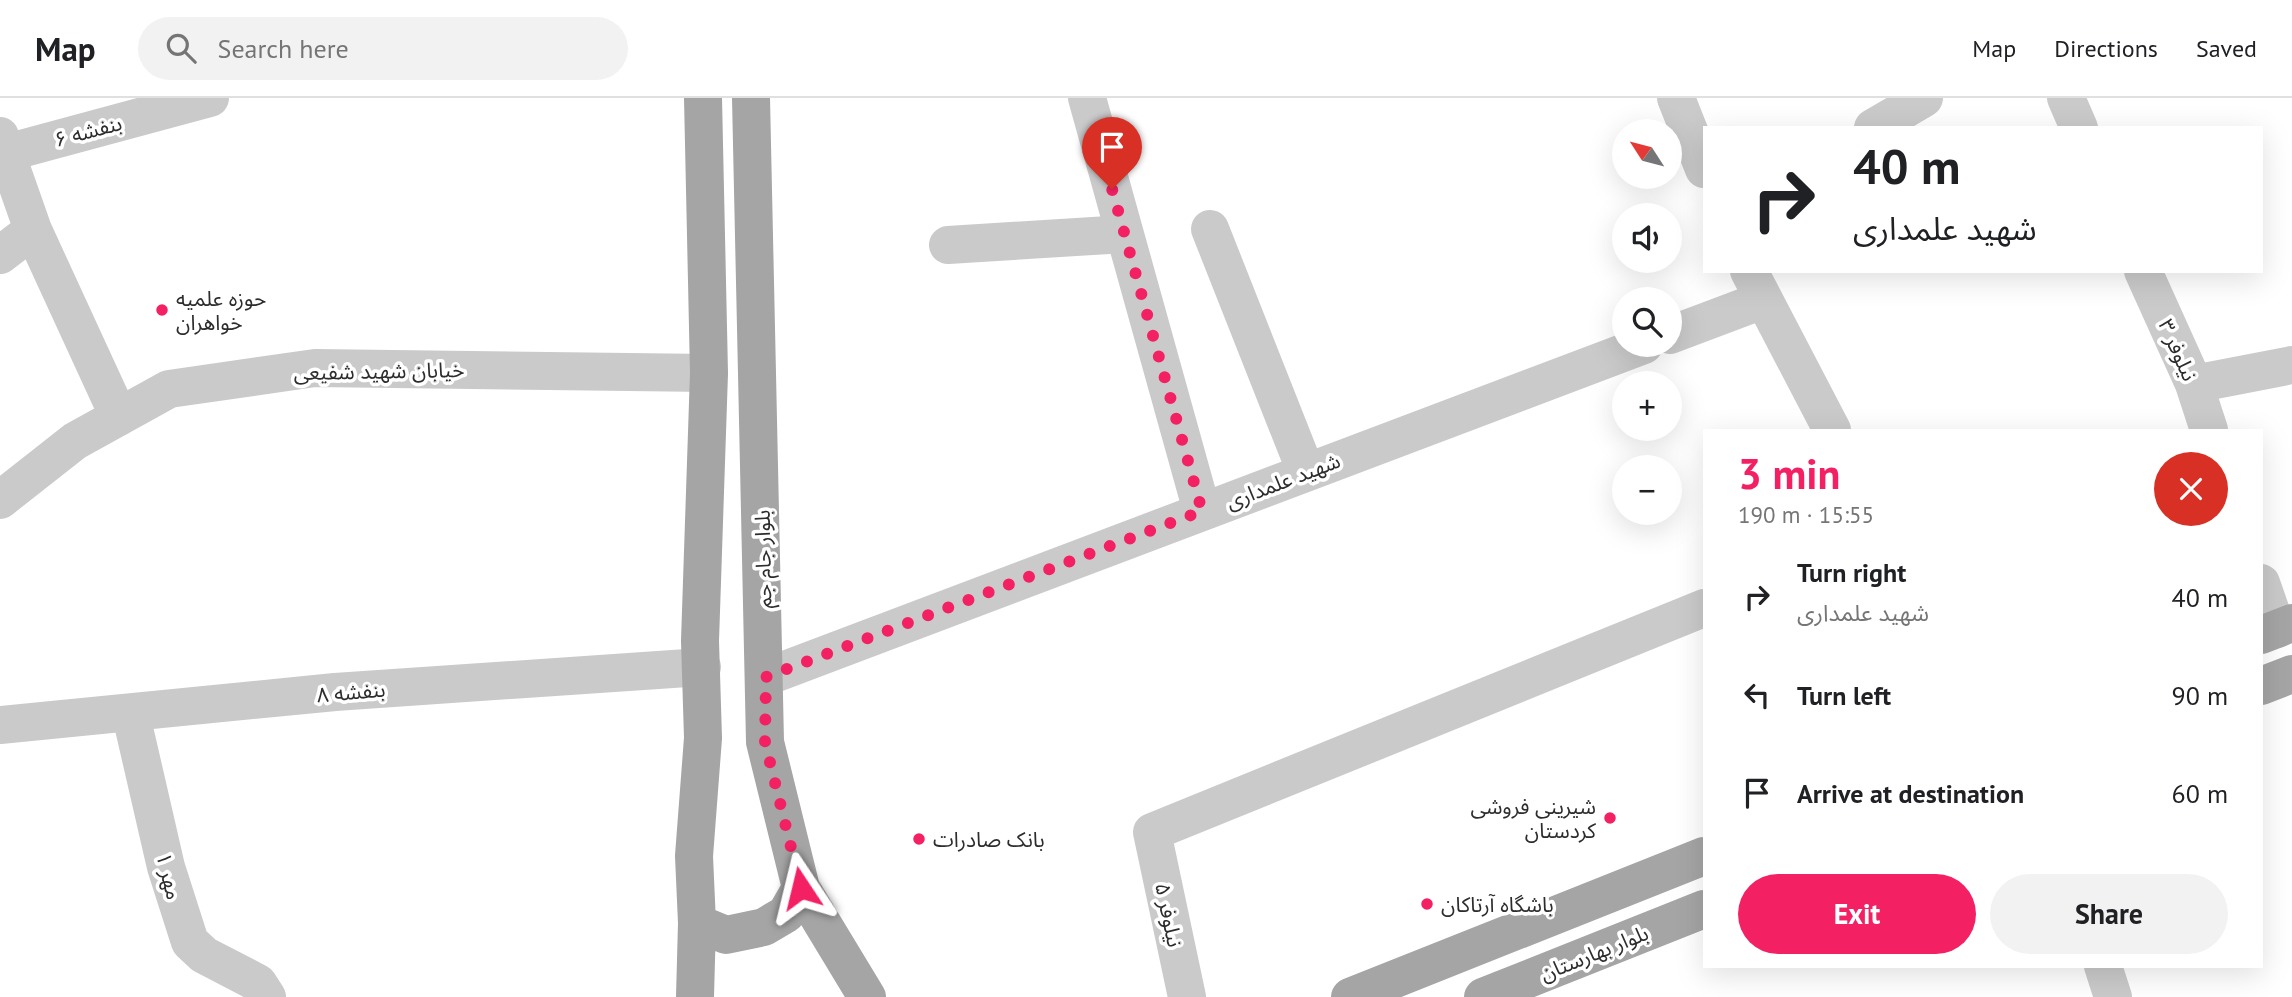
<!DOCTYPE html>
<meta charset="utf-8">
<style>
body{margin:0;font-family:"PT Sans","Noto Sans Arabic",sans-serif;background:#f2f2f2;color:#202124;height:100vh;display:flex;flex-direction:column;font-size:26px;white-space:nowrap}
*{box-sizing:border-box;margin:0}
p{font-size:23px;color:#757577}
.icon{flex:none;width:38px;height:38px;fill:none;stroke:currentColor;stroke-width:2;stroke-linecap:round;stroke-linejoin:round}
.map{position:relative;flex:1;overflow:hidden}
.drawer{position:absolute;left:1703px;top:331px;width:560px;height:539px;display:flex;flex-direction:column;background:#fff;border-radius:0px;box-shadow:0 7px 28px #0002}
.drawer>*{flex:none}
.banner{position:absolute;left:1703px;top:28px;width:560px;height:147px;border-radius:0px;box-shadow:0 7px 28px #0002;background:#fff;color:#202124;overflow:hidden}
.needle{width:46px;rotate:306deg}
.fabs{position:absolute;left:1612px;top:21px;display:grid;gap:14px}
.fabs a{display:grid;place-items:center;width:70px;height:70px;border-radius:50%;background:#fff;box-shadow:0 7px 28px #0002;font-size:35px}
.pin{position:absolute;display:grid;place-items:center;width:60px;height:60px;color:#fff;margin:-72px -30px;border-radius:50% 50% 50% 0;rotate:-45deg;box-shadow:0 0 7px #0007}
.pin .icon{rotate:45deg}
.me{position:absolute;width:77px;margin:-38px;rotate:350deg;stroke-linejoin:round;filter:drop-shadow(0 0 5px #0008)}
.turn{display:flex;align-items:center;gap:24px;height:147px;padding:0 35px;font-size:32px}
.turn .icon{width:91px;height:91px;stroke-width:2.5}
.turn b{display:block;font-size:49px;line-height:60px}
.round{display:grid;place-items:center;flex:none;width:74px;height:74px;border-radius:37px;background:#f2f2f2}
.overview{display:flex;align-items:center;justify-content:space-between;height:119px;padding:0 35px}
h1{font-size:42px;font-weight:700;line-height:52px;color:#f32064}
.primary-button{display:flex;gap:14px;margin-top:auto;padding:14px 35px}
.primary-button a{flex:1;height:80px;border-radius:42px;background:#f32064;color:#fff;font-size:28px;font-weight:700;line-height:80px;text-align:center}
.primary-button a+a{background:#f2f2f2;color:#202124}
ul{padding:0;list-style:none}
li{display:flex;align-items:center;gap:21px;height:98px;padding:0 35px}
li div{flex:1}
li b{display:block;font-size:26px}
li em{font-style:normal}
header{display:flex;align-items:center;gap:42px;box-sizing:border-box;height:98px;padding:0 35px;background:#fff;border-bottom:2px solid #e0e0e0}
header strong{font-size:33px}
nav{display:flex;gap:38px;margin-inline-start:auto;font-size:24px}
.search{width:490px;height:63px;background:#f2f2f2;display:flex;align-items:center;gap:18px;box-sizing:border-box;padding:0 24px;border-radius:38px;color:#757577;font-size:26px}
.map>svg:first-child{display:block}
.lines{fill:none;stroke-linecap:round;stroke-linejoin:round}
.minor{stroke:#cacaca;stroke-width:38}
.major{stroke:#a5a5a5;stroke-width:38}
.route{stroke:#f32064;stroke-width:12;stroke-dasharray:0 21.6}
.poi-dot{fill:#f32064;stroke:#fff;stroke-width:2.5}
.labels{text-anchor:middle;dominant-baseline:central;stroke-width:7;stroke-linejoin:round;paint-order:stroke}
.street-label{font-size:21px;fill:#2d2d2d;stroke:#fff}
.poi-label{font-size:21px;fill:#2d2d2d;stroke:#fff;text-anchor:start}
</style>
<header>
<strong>Map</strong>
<div class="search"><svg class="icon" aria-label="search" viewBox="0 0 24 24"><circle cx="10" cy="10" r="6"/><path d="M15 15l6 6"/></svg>Search here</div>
<nav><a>Map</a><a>Directions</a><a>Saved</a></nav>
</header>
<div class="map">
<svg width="2292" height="899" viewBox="0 0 2292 899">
<rect width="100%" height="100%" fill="#fff"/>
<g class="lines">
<path class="minor" d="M1087,0L1202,413
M1676,0L1704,71
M2066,0L2079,30
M1873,30L1924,0
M0,38L33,132L0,157
M6,55L210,0
M1210,131L1306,374
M33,132L119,319
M948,147L1125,136
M1749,173L1832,332
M2143,173L2194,286L2209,332
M1670,237L1763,202
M2194,286L2292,267
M0,402L75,343L169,291L315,270L709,275
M2261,485L2277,531
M766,579L1644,247
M131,617L166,769L190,844L204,857L258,885L267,899
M0,627L335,594L702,569
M2103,868L2113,899
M1187,899L1152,734L1704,510"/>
<path class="major" d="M751,0L765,644L801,790L867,899
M2261,537L2292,525
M2261,588L2292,576
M697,825L726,837L764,829L786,816L801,790
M695,899L697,825L694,758L703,640L700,543L709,275L703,0
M1350,899L1704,758
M1483,899L1704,811"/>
</g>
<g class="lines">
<path class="route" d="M801,790L765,644L766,579L1202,413L1112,91"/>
</g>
<g class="poi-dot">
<circle cx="162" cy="212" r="7"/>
<circle cx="1610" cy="720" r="7"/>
<circle cx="919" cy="741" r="7"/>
<circle cx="1427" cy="806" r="7"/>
</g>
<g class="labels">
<g class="street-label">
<text transform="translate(88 33) rotate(-15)">بنفشه ۶</text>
<text transform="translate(2178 252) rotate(66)">نیلوفر ۳</text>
<text transform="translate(379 273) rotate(-1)">خیابان شهید شفیعی</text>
<text transform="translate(1283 383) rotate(-21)">شهید علمداری</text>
<text transform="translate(763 461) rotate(-91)">بلوار جام جم</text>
<text transform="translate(351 594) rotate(-5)">بنفشه ۸</text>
<text transform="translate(169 778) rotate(76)">مهر ۱</text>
<text transform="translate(1169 817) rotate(78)">نیلوفر ۵</text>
<text transform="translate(1594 855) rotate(-22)">بلوار بهارستان</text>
</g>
<g class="poi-label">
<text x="176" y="200">حوزه علمیه<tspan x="176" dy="24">خواهران</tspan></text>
<text x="1596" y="708" text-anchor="end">شیرینی فروشی<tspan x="1596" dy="24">کردستان</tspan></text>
<text x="933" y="741">بانک صادرات</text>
<text x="1441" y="806">باشگاه آرتاکان</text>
</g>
</g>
</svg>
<div class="fabs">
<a><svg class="needle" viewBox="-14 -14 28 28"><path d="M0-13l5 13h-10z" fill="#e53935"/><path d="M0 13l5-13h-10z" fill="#757577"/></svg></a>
<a><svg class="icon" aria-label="sound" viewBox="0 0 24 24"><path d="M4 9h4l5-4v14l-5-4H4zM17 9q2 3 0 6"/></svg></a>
<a><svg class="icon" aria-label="search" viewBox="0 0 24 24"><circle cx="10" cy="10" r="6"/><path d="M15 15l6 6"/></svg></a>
<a>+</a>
<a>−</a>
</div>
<div class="pin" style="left:1112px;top:91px;background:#d93025"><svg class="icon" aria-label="arrive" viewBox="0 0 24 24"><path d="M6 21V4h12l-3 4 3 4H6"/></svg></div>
<svg class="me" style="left:801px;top:790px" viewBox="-20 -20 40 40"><path d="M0-17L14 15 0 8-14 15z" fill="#f32064" stroke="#fff" stroke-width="4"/></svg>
<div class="banner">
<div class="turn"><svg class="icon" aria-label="right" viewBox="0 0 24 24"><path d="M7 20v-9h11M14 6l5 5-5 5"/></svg><div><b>40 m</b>شهید علمداری</div></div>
</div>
<section class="drawer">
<div class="overview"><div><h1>3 min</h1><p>190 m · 15:55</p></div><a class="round" style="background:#d93025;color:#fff"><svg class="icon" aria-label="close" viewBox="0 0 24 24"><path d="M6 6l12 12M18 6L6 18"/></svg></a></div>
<ul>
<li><svg class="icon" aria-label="right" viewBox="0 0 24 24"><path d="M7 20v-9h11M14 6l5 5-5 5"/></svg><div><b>Turn right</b><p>شهید علمداری</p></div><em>40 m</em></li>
<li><svg class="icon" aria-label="left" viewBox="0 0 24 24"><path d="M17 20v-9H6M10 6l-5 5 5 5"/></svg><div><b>Turn left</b></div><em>90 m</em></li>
<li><svg class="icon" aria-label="arrive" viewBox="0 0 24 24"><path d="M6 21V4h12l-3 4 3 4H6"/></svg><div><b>Arrive at destination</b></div><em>60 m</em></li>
</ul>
<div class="primary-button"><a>Exit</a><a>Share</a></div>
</section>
</div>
